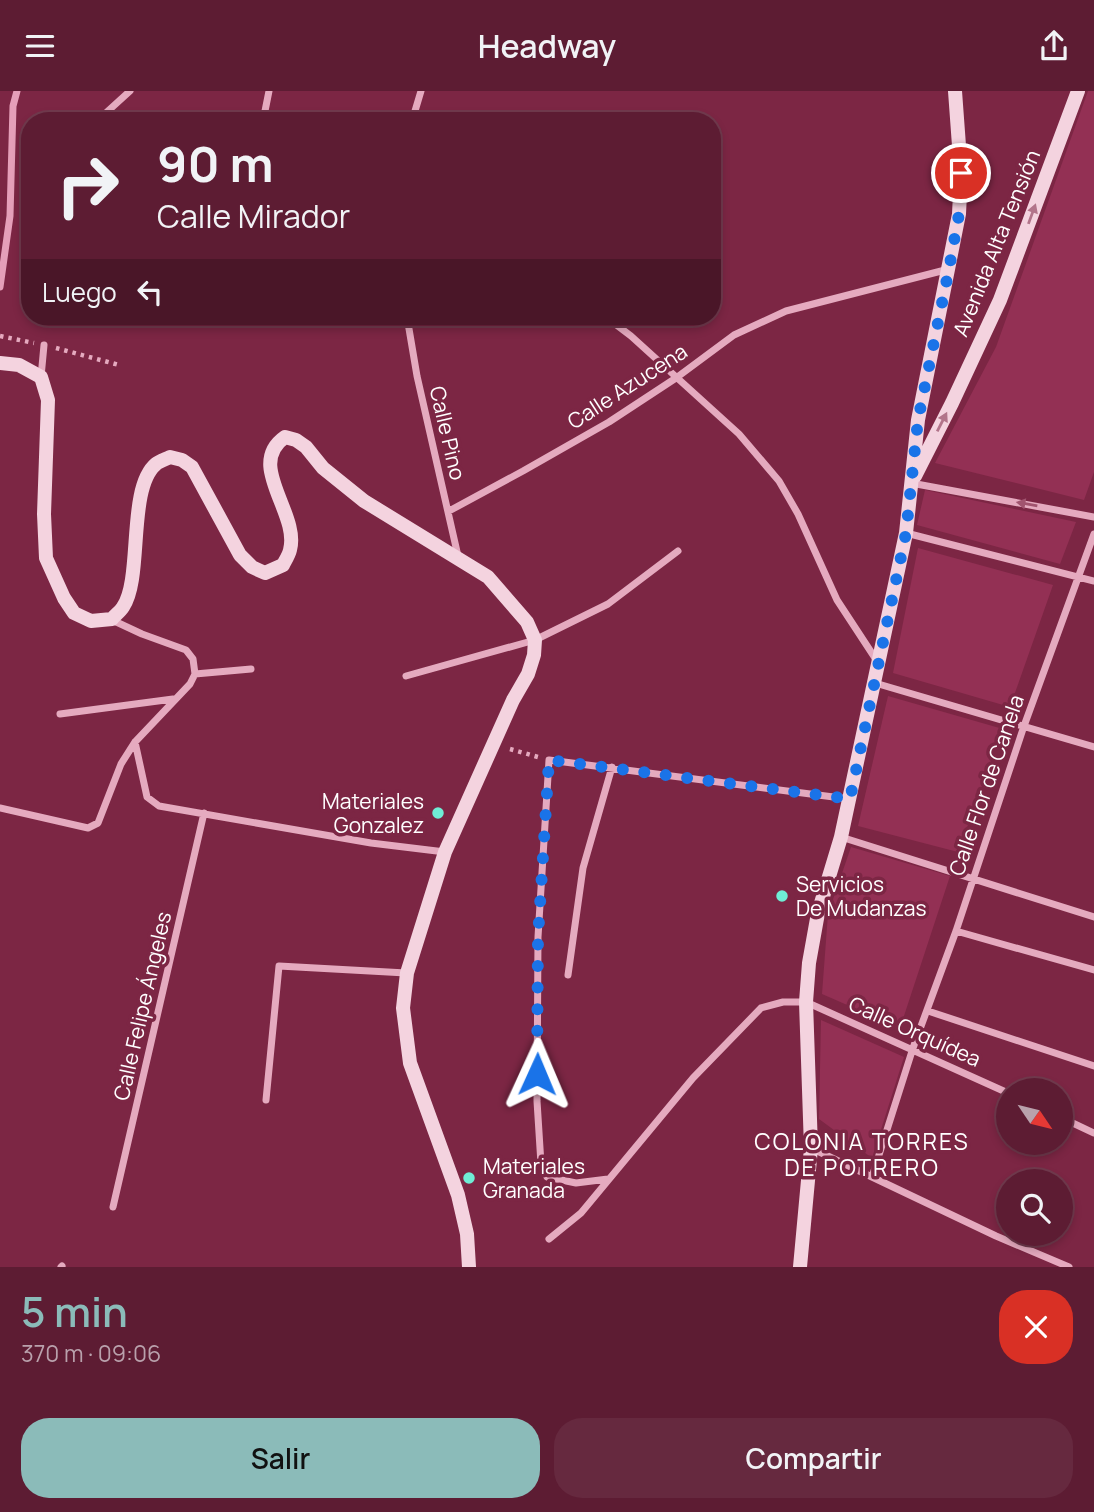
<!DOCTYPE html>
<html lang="es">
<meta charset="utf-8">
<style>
body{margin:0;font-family:Manrope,sans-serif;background:#66293f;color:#f1f3f6;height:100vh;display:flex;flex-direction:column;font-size:26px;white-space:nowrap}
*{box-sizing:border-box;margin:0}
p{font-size:23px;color:#b9a1ac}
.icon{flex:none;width:38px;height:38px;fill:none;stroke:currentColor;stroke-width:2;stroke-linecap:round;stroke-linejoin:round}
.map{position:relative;height:1176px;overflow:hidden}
.panel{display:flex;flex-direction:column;background:#5d1c33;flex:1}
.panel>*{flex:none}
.top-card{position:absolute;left:21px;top:21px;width:700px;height:214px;border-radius:28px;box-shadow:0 4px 10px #0003,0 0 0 2px #723a4e;background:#5d1c33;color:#f1f3f6;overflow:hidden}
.needle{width:46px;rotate:125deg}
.buttons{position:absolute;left:996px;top:987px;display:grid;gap:14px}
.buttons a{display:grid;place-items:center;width:77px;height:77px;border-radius:50%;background:#5d1c33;box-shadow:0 4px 10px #0003,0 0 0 2px #723a4e;font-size:35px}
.pin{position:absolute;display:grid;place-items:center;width:60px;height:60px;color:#fff;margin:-30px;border:4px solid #fff;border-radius:50%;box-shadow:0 2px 7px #0007}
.me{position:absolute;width:77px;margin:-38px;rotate:1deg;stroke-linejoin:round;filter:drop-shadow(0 0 5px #0008)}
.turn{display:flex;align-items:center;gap:24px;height:147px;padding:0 21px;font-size:32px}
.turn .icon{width:91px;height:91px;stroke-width:2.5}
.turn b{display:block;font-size:49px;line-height:60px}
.then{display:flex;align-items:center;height:66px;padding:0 21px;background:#0003;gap:14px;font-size:26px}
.round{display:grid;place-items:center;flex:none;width:74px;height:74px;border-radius:28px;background:#66293f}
.summary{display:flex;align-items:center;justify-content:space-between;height:119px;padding:0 21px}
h1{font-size:42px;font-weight:600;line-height:52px;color:#8bbbb9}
.primary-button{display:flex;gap:14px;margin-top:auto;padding:14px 21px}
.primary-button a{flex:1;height:80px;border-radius:28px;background:#8bbbb9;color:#111;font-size:28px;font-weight:600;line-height:80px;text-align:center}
.primary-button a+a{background:#66293f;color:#f1f3f6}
header{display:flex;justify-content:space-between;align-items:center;height:91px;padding:0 21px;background:#5d1c33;font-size:32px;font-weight:600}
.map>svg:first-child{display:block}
.green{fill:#933054}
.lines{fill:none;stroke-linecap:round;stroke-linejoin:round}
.stream{stroke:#e59fb9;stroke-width:7}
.path{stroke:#e5aabf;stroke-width:4.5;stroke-dasharray:3.5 5;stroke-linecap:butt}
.street{stroke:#e5aabf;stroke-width:7}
.secondary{stroke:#f4d3df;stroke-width:14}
.oneway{fill:#b2748a}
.oneway2{fill:#a1546f}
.route{stroke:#1a73e8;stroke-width:12;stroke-dasharray:0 21.6}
.poi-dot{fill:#6fedd5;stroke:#7c2644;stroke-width:2.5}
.labels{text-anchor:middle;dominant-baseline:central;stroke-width:7;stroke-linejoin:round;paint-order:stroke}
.street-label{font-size:21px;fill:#fff;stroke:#7c2644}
.poi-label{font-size:21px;fill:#fff;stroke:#7c2644;text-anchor:start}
.neighbourhood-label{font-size:23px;letter-spacing:2px;fill:#fff;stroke:#7c2644}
</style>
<header><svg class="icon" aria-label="menu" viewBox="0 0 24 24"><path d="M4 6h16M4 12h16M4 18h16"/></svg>Headway<svg class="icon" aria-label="share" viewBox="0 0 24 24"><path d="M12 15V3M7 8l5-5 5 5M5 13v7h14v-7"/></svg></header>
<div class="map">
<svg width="1094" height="1176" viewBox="0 0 1094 1176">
<rect width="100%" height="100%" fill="#7c2644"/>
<path class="green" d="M1088,0H1094V381L1084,409L935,372L996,256Z
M925,399L1076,431L1060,473L917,434Z
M918,457L1053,494L1010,616L893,582Z
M888,605L1003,638L958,761L858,735Z
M851,756L950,785L900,937L822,903L828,823Z
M821,929L904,966L872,1067L819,1028Z"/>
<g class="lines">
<path class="stream" d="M0,196L10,125L13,15L17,0"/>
<path class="path" d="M0,245L34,252
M56,257L119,274
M510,658L538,666"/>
<path class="street" d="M97,30L130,0
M263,30L269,0
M412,30L421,0
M407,226L417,285L458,465
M606,226L631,245L739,343L779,390L798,423L837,509L877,570
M41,286L44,254
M911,392L1094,426
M449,420L523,380L609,331L676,287L734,244L786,220L949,178
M906,442L1094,490
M112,529L142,543L186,559L193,568L195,583
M195,583L251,578
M406,585L535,549L608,513L678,460
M875,592L1094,656
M60,623L173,608
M135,651L147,706L159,715L371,752L445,761
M0,717L88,737L98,732L121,673L135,651L190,593L195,583
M841,746L1094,826
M956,840L1094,879
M568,884L583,777L612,676
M928,920L1094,975
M266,1009L279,875L406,882
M1060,1026L1094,1042
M811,1057L996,1145L1069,1176
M872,1086L913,957L956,840L1024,635L1094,443
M608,1088L576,1092L547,1086L541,1073L537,1010L538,846L549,669L849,708
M113,1116L204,722
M549,1148L581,1122L693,987L761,917L783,911H806L1008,1002
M61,1176L62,1175"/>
<path class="secondary" d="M0,272L19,274L41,286L48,309L44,423L46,467L64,507L74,522L91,530L112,528C115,524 120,521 123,516C143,487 127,397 156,373C159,370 166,368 170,366L182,369L192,376L240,464L252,476L265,482L283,474C285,470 289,464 290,459C300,422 245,374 285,346L296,349L306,356L323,377L364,410L488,486L527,531L535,549L534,564L528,583L513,609L445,761L407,882L403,917L410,972L458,1104L467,1143L469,1176
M915,385L952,312L1000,209L1078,0
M800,1176L811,1057L806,911L809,872L818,822L841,746L906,442L918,329L959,123L961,82L955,0"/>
</g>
<defs><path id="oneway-solid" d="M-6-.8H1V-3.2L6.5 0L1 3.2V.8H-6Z" transform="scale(1.75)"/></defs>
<g class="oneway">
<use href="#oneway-solid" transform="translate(1032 123) rotate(-70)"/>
<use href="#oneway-solid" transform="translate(942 331) rotate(-63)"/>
</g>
<use class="oneway2" href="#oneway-solid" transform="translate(1027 413) rotate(-170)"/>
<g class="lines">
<path class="route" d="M537,983L538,846L549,669L850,708L906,442L918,329L949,178L959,123L961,82"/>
</g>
<g class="poi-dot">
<circle cx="438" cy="722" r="7"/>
<circle cx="782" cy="805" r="7"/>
<circle cx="469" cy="1087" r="7"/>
</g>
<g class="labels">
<g class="street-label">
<text transform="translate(996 152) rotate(-68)">Avenida Alta Tensión</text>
<text transform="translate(627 295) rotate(-33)">Calle Azucena</text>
<text transform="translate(448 342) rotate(77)">Calle Pino</text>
<text transform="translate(986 694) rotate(-71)">Calle Flor de Canela</text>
<text transform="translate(142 915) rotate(-77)">Calle Felipe Ángeles</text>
<text transform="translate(915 940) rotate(24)">Calle Orquídea</text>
</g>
<g class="poi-label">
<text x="424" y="710" text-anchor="end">Materiales<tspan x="424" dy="24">Gonzalez</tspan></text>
<text x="796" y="793">Servicios<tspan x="796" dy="24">De Mudanzas</tspan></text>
<text x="483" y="1075">Materiales<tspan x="483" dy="24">Granada</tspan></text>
</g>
<g class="neighbourhood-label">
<text x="862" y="1050">COLONIA TORRES<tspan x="862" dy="26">DE POTRERO</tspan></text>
</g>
</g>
</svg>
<div class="buttons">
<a><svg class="needle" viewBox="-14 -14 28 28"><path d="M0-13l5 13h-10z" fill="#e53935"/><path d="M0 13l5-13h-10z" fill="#b9a1ac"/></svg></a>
<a><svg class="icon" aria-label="search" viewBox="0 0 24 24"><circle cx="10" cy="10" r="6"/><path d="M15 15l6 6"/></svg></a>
</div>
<div class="pin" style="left:961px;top:82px;background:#d93025"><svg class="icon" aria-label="arrive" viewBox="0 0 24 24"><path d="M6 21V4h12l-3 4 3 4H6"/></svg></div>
<svg class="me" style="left:537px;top:983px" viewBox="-20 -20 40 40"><path d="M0-17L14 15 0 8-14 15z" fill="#1a73e8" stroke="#fff" stroke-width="4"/></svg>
<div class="top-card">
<div class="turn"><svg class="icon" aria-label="right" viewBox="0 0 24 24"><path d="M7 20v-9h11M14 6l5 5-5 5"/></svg><div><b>90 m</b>Calle Mirador</div></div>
<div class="then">Luego<svg class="icon" aria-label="left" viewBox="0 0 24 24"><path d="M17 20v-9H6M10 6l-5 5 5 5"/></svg></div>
</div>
</div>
<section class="panel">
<div class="summary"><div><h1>5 min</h1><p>370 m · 09:06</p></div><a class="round" style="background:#d93025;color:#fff"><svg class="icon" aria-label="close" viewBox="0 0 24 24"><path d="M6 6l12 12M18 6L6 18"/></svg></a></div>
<div class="primary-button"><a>Salir</a><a>Compartir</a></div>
</section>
